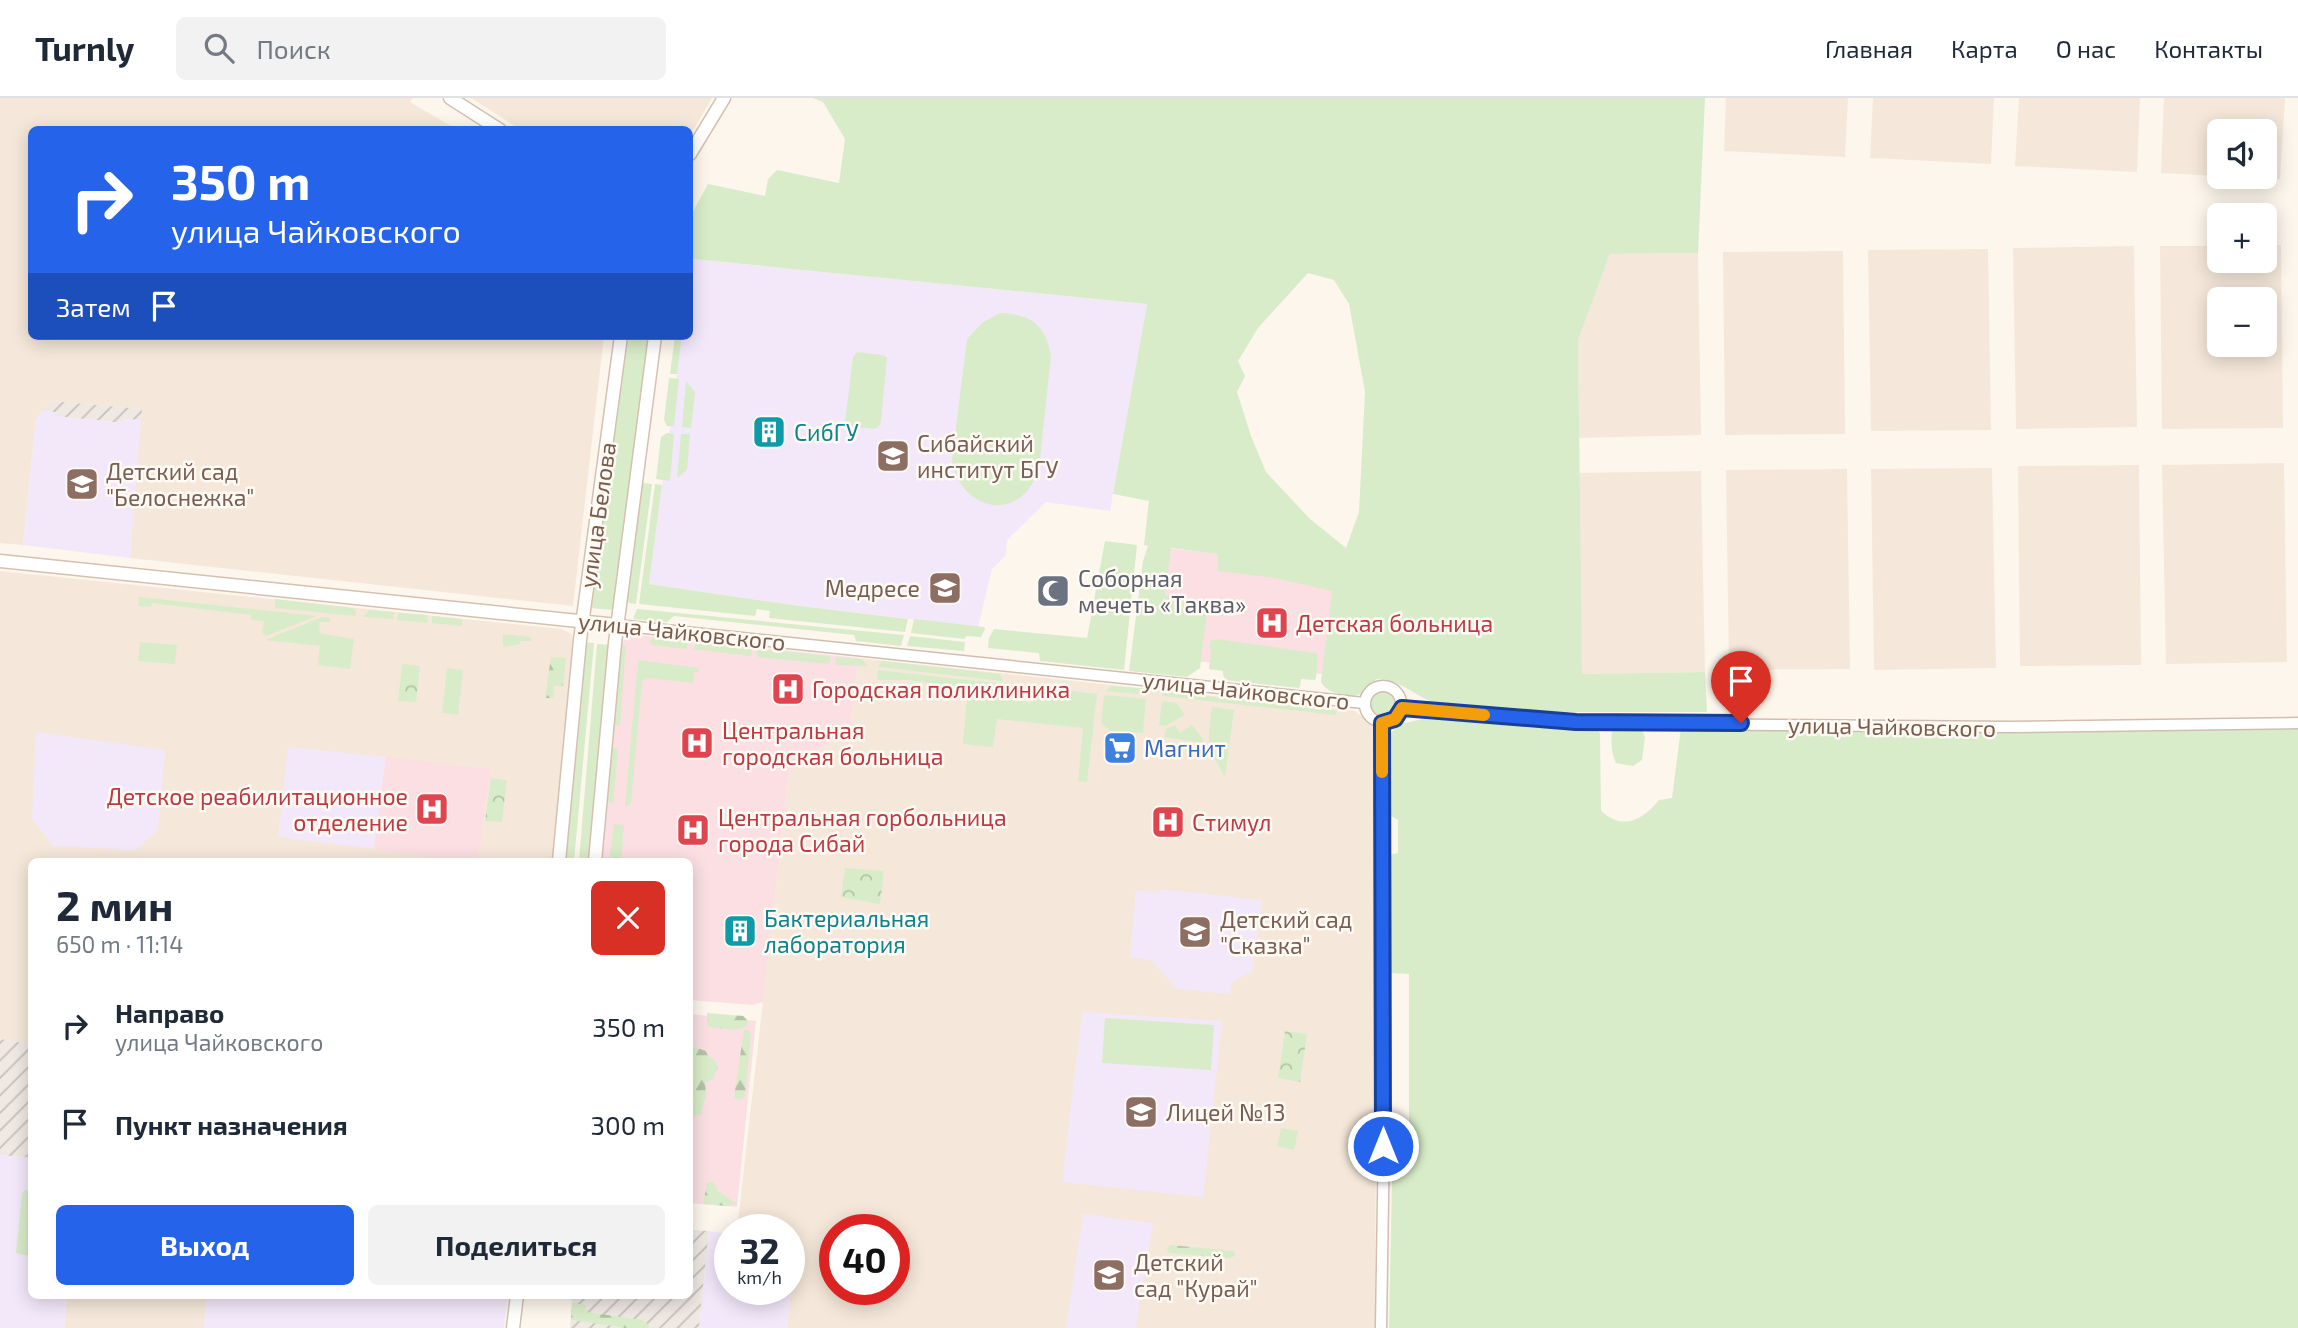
<!DOCTYPE html>
<html lang="ru">
<meta charset="utf-8">
<style>
body{margin:0;font-family:"Exo 2",sans-serif;background:#f2f2f3;color:#1f2937;height:100vh;display:flex;flex-direction:column;font-size:26px;white-space:nowrap}
*{box-sizing:border-box;margin:0}
p{font-size:23px;color:#747a83}
.icon{flex:none;width:38px;height:38px;fill:none;stroke:currentColor;stroke-width:2;stroke-linecap:round;stroke-linejoin:round}
.map{position:relative;flex:1;overflow:hidden}
.side{position:absolute;left:28px;top:760px;width:665px;height:441px;display:flex;flex-direction:column;background:#fff;border-radius:10px;box-shadow:0 4px 18px #0003}
.side>*{flex:none}
.guide{position:absolute;left:28px;top:28px;width:665px;height:214px;border-radius:10px;box-shadow:0 4px 18px #0003;background:#2563eb;color:#fff;overflow:hidden}
.buttons{position:absolute;left:2207px;top:21px;display:grid;gap:14px}
.buttons a{display:grid;place-items:center;width:70px;height:70px;border-radius:10px;background:#fff;box-shadow:0 4px 18px #0003;font-size:35px}
.speed{position:absolute;left:714px;top:1116px;display:flex;gap:14px;font-size:35px;font-weight:700;text-align:center}
.speed>*{display:grid;place-content:center;width:91px;height:91px;border-radius:50%;background:#fff;box-shadow:0 4px 18px #0003;line-height:1}
.speed small{font-size:18px;font-weight:400}
.speed .limit{border:10px solid #d22;background:#fff;color:#111}
.pin{position:absolute;display:grid;place-items:center;width:60px;height:60px;color:#fff;margin:-72px -30px;border-radius:50% 50% 50% 0;rotate:-45deg;box-shadow:0 0 7px #0007}
.pin .icon{rotate:45deg}
.me{position:absolute;width:77px;margin:-38px;rotate:0deg;stroke-linejoin:round;filter:drop-shadow(0 0 5px #0008)}
.turn{display:flex;align-items:center;gap:24px;height:147px;padding:0 28px;font-size:32px}
.turn .icon{width:91px;height:91px;stroke-width:2.5}
.turn b{display:block;font-size:49px;line-height:60px}
.then{display:flex;align-items:center;height:66px;padding:0 28px;background:#0003;gap:14px;font-size:26px}
.round{display:grid;place-items:center;flex:none;width:74px;height:74px;border-radius:10px;background:#f2f2f3}
.summary{display:flex;align-items:center;justify-content:space-between;height:119px;padding:0 28px}
h1{font-size:42px;font-weight:700;line-height:52px}
.cta{display:flex;gap:14px;margin-top:auto;padding:14px 28px}
.cta a{flex:1;height:80px;border-radius:10px;background:#2563eb;color:#fff;font-size:28px;font-weight:700;line-height:80px;text-align:center}
.cta a+a{background:#f2f2f3;color:#1f2937}
ul{padding:0;list-style:none}
li{display:flex;align-items:center;gap:21px;height:98px;padding:0 28px}
li div{flex:1}
li b{display:block;font-size:26px}
li em{font-style:normal}
header{display:flex;align-items:center;gap:42px;box-sizing:border-box;height:98px;padding:0 35px;background:#fff;border-bottom:2px solid #e0e1e3}
header strong{font-size:33px}
nav{display:flex;gap:38px;margin-inline-start:auto;font-size:24px}
.search{width:490px;height:63px;background:#f2f2f3;display:flex;align-items:center;gap:18px;box-sizing:border-box;padding:0 24px;border-radius:10px;color:#747a83;font-size:26px}
.map>svg:first-child{display:block}
.residential{fill:#f5e8da;fill-rule:evenodd}
.industrial{fill:url(#industrial-furrows)}
.education{fill:#f3e8fa}
.medical{fill:#fbdfe3}
.green{fill:#d8ecc9;fill-rule:evenodd}
.forest{fill:url(#forest-firs)}
.park{fill:url(#park-crowns)}
.lines{fill:none;stroke-linecap:round;stroke-linejoin:round}
.tertiary-casing{stroke:#d1beb0;stroke-width:13}
.secondary-casing{stroke:#d6c0b0;stroke-width:15}
.tertiary{stroke:#fff;stroke-width:10}
.secondary{stroke:#fff;stroke-width:12}
.route-casing{stroke:#184099;stroke-width:18}
.route{stroke:#2563eb;stroke-width:12}
.slow{stroke:#f59e0b;stroke-width:12}
.labels{text-anchor:middle;dominant-baseline:central;stroke-width:5;stroke-linejoin:round;paint-order:stroke}
.culture-label{font-size:23px;fill:#0d838f;stroke:#fffaf3;text-anchor:start}
.education-label{font-size:23px;fill:#785e54;stroke:#fffaf3;text-anchor:start}
.street-label{font-size:23px;fill:#7a5c4d;stroke:#fffaf3}
.worship-label{font-size:23px;fill:#5b616d;stroke:#fffaf3;text-anchor:start}
.health-label{font-size:23px;fill:#be3a42;stroke:#fffaf3;text-anchor:start}
.shop-label{font-size:23px;fill:#366cbe;stroke:#fffaf3;text-anchor:start}
</style>
<header>
<strong>Turnly</strong>
<div class="search"><svg class="icon" aria-label="search" viewBox="0 0 24 24"><circle cx="10" cy="10" r="6"/><path d="M15 15l6 6"/></svg>Поиск</div>
<nav><a>Главная</a><a>Карта</a><a>О нас</a><a>Контакты</a></nav>
</header>
<div class="map">
<svg width="2298" height="1230" viewBox="0 0 2298 1230">
<defs>
<pattern id="industrial-furrows" width="10" height="10" patternUnits="userSpaceOnUse" patternTransform="scale(1.75)"><rect width="10" height="10" fill="#efe9e4"/><path d="M-1 1l2-2M0 10L10 0M9 11l2-2" fill="none" stroke="#c7c0bb"/></pattern>
<pattern id="forest-firs" width="22" height="20" patternUnits="userSpaceOnUse" patternTransform="scale(1.75)"><rect width="22" height="20" fill="#d8ecc9"/><path d="M5 1l3.5 6h-7zM16 11l3.5 6h-7z" fill="#b4c2a5"/></pattern>
<pattern id="park-crowns" width="20" height="18" patternUnits="userSpaceOnUse" patternTransform="scale(1.75)"><rect width="20" height="18" fill="#d8ecc9"/><path d="M2 6a3 3 0 1 1 6 0M12 15a3 3 0 1 1 6 0" fill="none" stroke="#b4c2a5"/></pattern>
</defs>
<rect width="100%" height="100%" fill="#fdf6ec"/>
<path class="residential" d="M0,0H412L410,4L456,31L32,32V238H604L573,508L130,460L141,311L50,303L36,321L23,447L0,445Z
M471,0H712L690,38V32L520,31Z
M1726,0H1848L1845,59L1724,53Z
M1873,0H1994L1991,66L1870,60Z
M2019,0H2140L2137,74L2015,68Z
M2164,0H2285L2280,81L2240,79H2264V33H2219V78L2161,75Z
M2265,147H2281L2283,330L2162,331L2160,148H2219V163H2264ZM2219,201H2264V247H2219Z
M2134,148L2137,329L2016,331L2013,150Z
M1988,151L1991,332L1871,333L1868,152Z
M1843,153L1845,336L1725,337L1723,154Z
M1698,155L1701,337L1579,340L1578,242L1610,156Z
M2284,365L2287,564L2166,566L2162,367Z
M2139,367L2141,567L2020,568L2018,368Z
M1992,370L1996,570L1874,572L1871,371Z
M1847,371L1850,571L1729,572L1726,372Z
M1701,373L1705,574L1582,576L1578,375Z
M0,473L562,531L572,536L573,545L553,763H32L31,946L0,941Z
M858,560L1355,613L1371,626L1378,647L1375,1230H787L796,1143L789,1142V1132H737L789,673L850,630ZM835,1132H894V1192H835Z
M67,1197H207L204,1230H64Z"/>
<path class="industrial" d="M50,303L142,311L141,322L124,321L123,325L54,318V314L42,313Z
M0,941L31,946V1060L0,1057Z
M690,1132L709,1133L699,1230H570L572,1202L566,1200L567,1197H690Z"/>
<path class="education" d="M691,161L1147,206L1110,413L1046,404L1007,442L1006,457L992,471L978,529L792,507L649,486L682,238H690Z
M42,313L55,314V318L122,325L123,321L141,322L130,460L23,447L36,321Z
M36,634L165,652L158,732L135,752L53,748L32,721Z
M288,649L386,659L374,751L278,739Z
M1161,791L1262,802L1252,873L1232,884L1230,896L1177,891L1151,862L1130,859L1136,792L1159,795Z
M1082,914L1222,923L1203,1099L1062,1084Z
M0,1057L31,1060L32,1197H67L64,1230H0Z
M1083,1116L1153,1125L1136,1230H1066Z
M709,1133L730,1136V1192H789V1142H796L787,1230H699Z
M207,1197H508L504,1230H204Z"/>
<path class="medical" d="M1148,448L1349,470L1360,580L1135,557Z
M629,536L858,560L850,630L789,673L763,904L753,907L690,902V763H600L620,546Z
M386,659L491,671L477,763H460L374,751Z
M690,916L756,923L737,1109L690,1105Z"/>
<path class="green" d="M813,0H1705L1698,155L1610,156L1578,242L1582,576L1705,574L1707,614H1565L1441,607C1417,601 1402,581 1377,581C1372,585 1367,594 1361,596C1349,601 1326,595 1321,584L1332,493L1275,480L1218,473V456L1171,450L1165,497L1208,505L1200,570L1187,579L1129,573L1143,463L1148,448L1144,447L1149,403L1113,396L1147,206L692,161L690,177V119L708,86L765,98L768,81L777,72L839,85L845,41L823,4ZM1308,175L1334,182L1349,206L1365,294L1359,414L1346,450L1309,420L1266,374L1251,338L1237,294L1245,278L1238,263L1258,230Z
M1000,215C1031,216 1046,227 1051,258L1039,370C1035,380 1031,391 1022,398C992,422 955,395 952,361L967,241L983,224Z
M626,238H651L614,512L590,510Z
M675,238H682L677,276H670Z
M857,254L883,257L887,260L881,323L880,327L875,331L848,328L845,324L853,259Z
M669,280L679,281L674,328H667L664,322Z
M686,283L695,294L691,330L682,329Z
M667,335L674,336L670,383L656,381L661,339Z
M681,336H690L687,372L677,380Z
M642,385L652,386L636,506L624,504Z
M655,386L662,387L649,486L792,507L908,521L905,534L769,520L770,513L757,511L755,518L639,506Z
M1105,443L1137,447L1124,572L1040,563L1039,555L988,550L989,540L994,531L1087,540Z
M139,499L317,518L266,538L262,534L264,523L251,522V517L152,505L151,509L138,508Z
M275,501L353,510L356,513L355,518L275,510Z
M637,511L904,537L901,548L856,543L854,537L674,518L667,524L633,521Z
M369,512L394,514L393,521L363,519Z
M398,515L428,517L427,525L397,522Z
M432,518L462,521V528L432,525Z
M322,519L330,520V524H320L319,535L354,541L350,571L318,567L320,548L265,542Z
M914,521L984,529L985,531L981,539L966,538L965,541L911,535Z
M503,536L531,539V543H520V546L505,549L503,547Z
M910,538L965,544L964,553L907,548Z
M653,539L688,543L687,551L652,547L650,544Z
M1216,541L1316,555L1318,558L1316,580L1315,582L1301,581L1300,589L1298,590L1224,582L1223,573L1209,571L1211,552L1209,548L1211,543Z
M140,544L177,547L175,566L138,563Z
M583,544L594,545L574,763H564Z
M698,545L751,550L752,556L751,558L692,551Z
M597,546L610,547L591,763H579Z
M620,548H626L620,627H613Z
M758,551L830,558L831,561L828,566L758,559L756,553Z
M835,559L861,561L868,568L836,567Z
M638,562L699,570L698,574H694L693,585L648,580L642,583L631,705L625,709Z
M882,563L1000,576L1003,583L878,569Z
M447,570L463,572L458,617L442,615Z
M878,572L1003,586L1002,594L1011,595V602L1033,604L1034,598L1070,602L1072,593L1097,596L1087,684L1078,683L1083,630L997,621L993,649L963,646L967,600H964L965,590L910,582H877Z
M1111,588L1148,591L1147,597L1105,593Z
M1370 606a13 13 0 1 1 26 0a13 13 0 1 1-26 0Z
M1162,593L1337,613L1336,617L1162,598Z
M1106,597L1146,601L1143,635L1111,633L1101,625L1104,598Z
M1162,603L1177,605L1185,617L1165,628L1159,627Z
M1212,609L1234,612L1225,679C1206,647 1207,645 1212,609Z
M1423,621L1595,630L1600,635L1601,713C1623,733 1643,722 1659,702L1672,700L1681,630L2025,635L2298,631V1230H1389L1392,1081L1409,1072V876L1391,875L1389,757L1398,755V722L1390,717L1391,635L1400,626Z
M1175,627L1180,635L1192,627L1203,641L1202,645L1164,639L1166,631Z
M1616,629L1641,630L1645,639L1642,662L1633,668L1616,665C1611,655 1611,643 1612,632Z
M611,650H618L613,706L607,702Z
M614,726L624,727L621,763H609Z
M1105,920L1214,927L1211,972L1102,965Z
M1281,1030L1298,1033L1294,1052L1277,1048Z
M25,1092L31,1093V1158L19,1156L16,1154L22,1096Z"/>
<path class="forest" d="M551,559L566,560L563,588H554L553,600H545Z
M707,915L743,918L748,922L747,928L736,932L708,929Z
M744,932H749L751,936L745,999L739,1002L734,999Z
M690,948L706,953L709,959L715,962L718,970L715,974L713,981L705,985L706,996L701,1017H695L692,1025L690,1024Z
M713,1083L718,1093L737,1106L727,1108L703,1106L707,1085Z
M1170,1147L1234,1153L1235,1158L1229,1160L1169,1155L1167,1151Z
M572,1205L586,1207V1214L642,1222L649,1227L648,1230H627L571,1222Z"/>
<path class="park" d="M402,566L420,568L416,604L398,603Z
M491,680L507,682L502,724L485,723Z
M845,770L884,773L880,806L841,799Z
M1285,933L1307,936L1300,984L1278,980Z"/>
<g class="lines">
<defs>
<path id="tertiary" d="M617,527L1364,605
M1365 606a18 18 0 1 1 36 0a18 18 0 1 1-36 0Z
M1402,610L1576,624L1652,626L2010,629L2298,625
M1381,1230L1384,1037L1382,625"/>
<path id="secondary" d="M450,0L500,32
M690,56L724,0
M0,463L617,527
M559,763L580,542L621,238
M595,763L615,545L655,238
M513,1230L517,1197"/>
</defs>
<use href="#tertiary" class="tertiary-casing"/>
<use href="#secondary" class="secondary-casing"/>
<use href="#tertiary" class="tertiary"/>
<use href="#secondary" class="secondary"/>
</g>
<g class="lines">
<defs>
<path id="route" d="M1383,1048L1382,625L1395,621L1402,610L1576,624L1741,625"/>
</defs>
<use href="#route" class="route-casing"/>
<use href="#route" class="route"/>
<path class="slow" d="M1382,674V625L1395,621L1402,610L1484,617"/>
</g>
<defs>
<symbol id="building-square" viewBox="-11 -11 22 22"><rect x="-9" y="-9" width="18" height="18" rx="4" fill="#0f9aa8" stroke="#fffaf3"/><path d="M-4-6H4V6H1V3H-1V6H-4ZM-2.5-4.3h1.7v1.8h-1.7ZM.8-4.3h1.7v1.8H.8ZM-2.5-1h1.7V.8h-1.7ZM.8-1h1.7V.8H.8Z" fill="#fff"/></symbol>
<symbol id="university-square" viewBox="-11 -11 22 22"><rect x="-9" y="-9" width="18" height="18" rx="4" fill="#8d6e63" stroke="#fffaf3"/><path d="M0-5L7-2L0 1L-7-2ZM-4 1L0 2.5L4 1V4Q0 6-4 4Z" fill="#fff"/></symbol>
<symbol id="school-square" viewBox="-11 -11 22 22"><rect x="-9" y="-9" width="18" height="18" rx="4" fill="#8d6e63" stroke="#fffaf3"/><path d="M0-5L7-2L0 1L-7-2ZM-4 1L0 2.5L4 1V4Q0 6-4 4Z" fill="#fff"/></symbol>
<symbol id="mosque-square" viewBox="-11 -11 22 22"><rect x="-9" y="-9" width="18" height="18" rx="4" fill="#6b7280" stroke="#fffaf3"/><path d="M3.5-4.9A6 6 0 1 0 3.5 4.9A5 5 0 1 1 3.5-4.9Z" fill="#fff"/></symbol>
<symbol id="hospital-square" viewBox="-11 -11 22 22"><rect x="-9" y="-9" width="18" height="18" rx="4" fill="#e0444e" stroke="#fffaf3"/><path d="M-5-5h3v3.5h4V-5h3V5h-3V1.5h-4V5h-3Z" fill="#fff"/></symbol>
<symbol id="supermarket-square" viewBox="-11 -11 22 22"><rect x="-9" y="-9" width="18" height="18" rx="4" fill="#3f7fe0" stroke="#fffaf3"/><path d="M-6-5.5h2.5l.6 2H6L4.5 2H-2.5L-4.4-4H-6ZM-1.5 3.2a1.3 1.3 0 1 0 .1 0ZM3 3.2a1.3 1.3 0 1 0 .1 0Z" fill="#fff"/></symbol>
</defs>
<g fill-rule="evenodd">
<use href="#building-square" x="750" y="315" width="38" height="38"/>
<use href="#university-square" x="874" y="339" width="38" height="38"/>
<use href="#school-square" x="63" y="367" width="38" height="38"/>
<use href="#school-square" x="926" y="471" width="38" height="38"/>
<use href="#mosque-square" x="1034" y="474" width="38" height="38"/>
<use href="#hospital-square" x="1253" y="506" width="38" height="38"/>
<use href="#hospital-square" x="769" y="572" width="38" height="38"/>
<use href="#hospital-square" x="678" y="626" width="38" height="38"/>
<use href="#supermarket-square" x="1101" y="631" width="38" height="38"/>
<use href="#hospital-square" x="413" y="692" width="38" height="38"/>
<use href="#hospital-square" x="1149" y="705" width="38" height="38"/>
<use href="#hospital-square" x="674" y="713" width="38" height="38"/>
<use href="#building-square" x="721" y="814" width="38" height="38"/>
<use href="#school-square" x="1176" y="815" width="38" height="38"/>
<use href="#school-square" x="1122" y="995" width="38" height="38"/>
<use href="#school-square" x="1090" y="1158" width="38" height="38"/>
</g>
<g class="labels">
<g class="culture-label">
<text x="794" y="334">СибГУ</text>
<text x="764" y="820">Бактериальная<tspan x="764" dy="26">лаборатория</tspan></text>
</g>
<g class="education-label">
<text x="917" y="345">Сибайский<tspan x="917" dy="26">институт БГУ</tspan></text>
<text x="106" y="373">Детский сад<tspan x="106" dy="26">"Белоснежка"</tspan></text>
<text x="920" y="490" text-anchor="end">Медресе</text>
<text x="1220" y="821">Детский сад<tspan x="1220" dy="26">"Сказка"</tspan></text>
<text x="1166" y="1014">Лицей №13</text>
<text x="1134" y="1164">Детский<tspan x="1134" dy="26">сад "Курай"</tspan></text>
</g>
<g class="street-label">
<text transform="translate(597 417) rotate(-82)">улица Белова</text>
<text transform="translate(682 533) rotate(6)">улица Чайковского</text>
<text transform="translate(1246 592) rotate(6)">улица Чайковского</text>
<text transform="translate(1892 628) rotate(1)">улица Чайковского</text>
</g>
<g class="worship-label">
<text x="1078" y="480">Соборная<tspan x="1078" dy="26">мечеть «Таква»</tspan></text>
</g>
<g class="health-label">
<text x="1296" y="525">Детская больница</text>
<text x="812" y="591">Городская поликлиника</text>
<text x="722" y="632">Центральная<tspan x="722" dy="26">городская больница</tspan></text>
<text x="408" y="698" text-anchor="end">Детское реабилитационное<tspan x="408" dy="26">отделение</tspan></text>
<text x="718" y="719">Центральная горбольница<tspan x="718" dy="26">города Сибай</tspan></text>
<text x="1192" y="724">Стимул</text>
</g>
<g class="shop-label">
<text x="1144" y="650">Магнит</text>
</g>
</g>
</svg>
<div class="buttons">
<a><svg class="icon" aria-label="sound" viewBox="0 0 24 24"><path d="M4 9h4l5-4v14l-5-4H4zM17 9q2 3 0 6"/></svg></a>
<a>+</a>
<a>−</a>
</div>
<div class="speed"><div>32<small>km/h</small></div><div class="limit">40</div></div>
<div class="pin" style="left:1741px;top:625px;background:#d93025"><svg class="icon" aria-label="arrive" viewBox="0 0 24 24"><path d="M6 21V4h12l-3 4 3 4H6"/></svg></div>
<svg class="me" style="left:1383px;top:1048px" viewBox="-20 -20 40 40"><circle r="17" fill="#2563eb" stroke="#fff" stroke-width="3"/><path d="M0-11L8 9 0 5-8 9z" fill="#fff"/></svg>
<div class="guide">
<div class="turn"><svg class="icon" aria-label="right" viewBox="0 0 24 24"><path d="M7 20v-9h11M14 6l5 5-5 5"/></svg><div><b>350 m</b>улица Чайковского</div></div>
<div class="then">Затем<svg class="icon" aria-label="arrive" viewBox="0 0 24 24"><path d="M6 21V4h12l-3 4 3 4H6"/></svg></div>
</div>
<section class="side">
<div class="summary"><div><h1>2 мин</h1><p>650 m · 11:14</p></div><a class="round" style="background:#d93025;color:#fff"><svg class="icon" aria-label="close" viewBox="0 0 24 24"><path d="M6 6l12 12M18 6L6 18"/></svg></a></div>
<ul>
<li><svg class="icon" aria-label="right" viewBox="0 0 24 24"><path d="M7 20v-9h11M14 6l5 5-5 5"/></svg><div><b>Направо</b><p>улица Чайковского</p></div><em>350 m</em></li>
<li><svg class="icon" aria-label="arrive" viewBox="0 0 24 24"><path d="M6 21V4h12l-3 4 3 4H6"/></svg><div><b>Пункт назначения</b></div><em>300 m</em></li>
</ul>
<div class="cta"><a>Выход</a><a>Поделиться</a></div>
</section>
</div>
